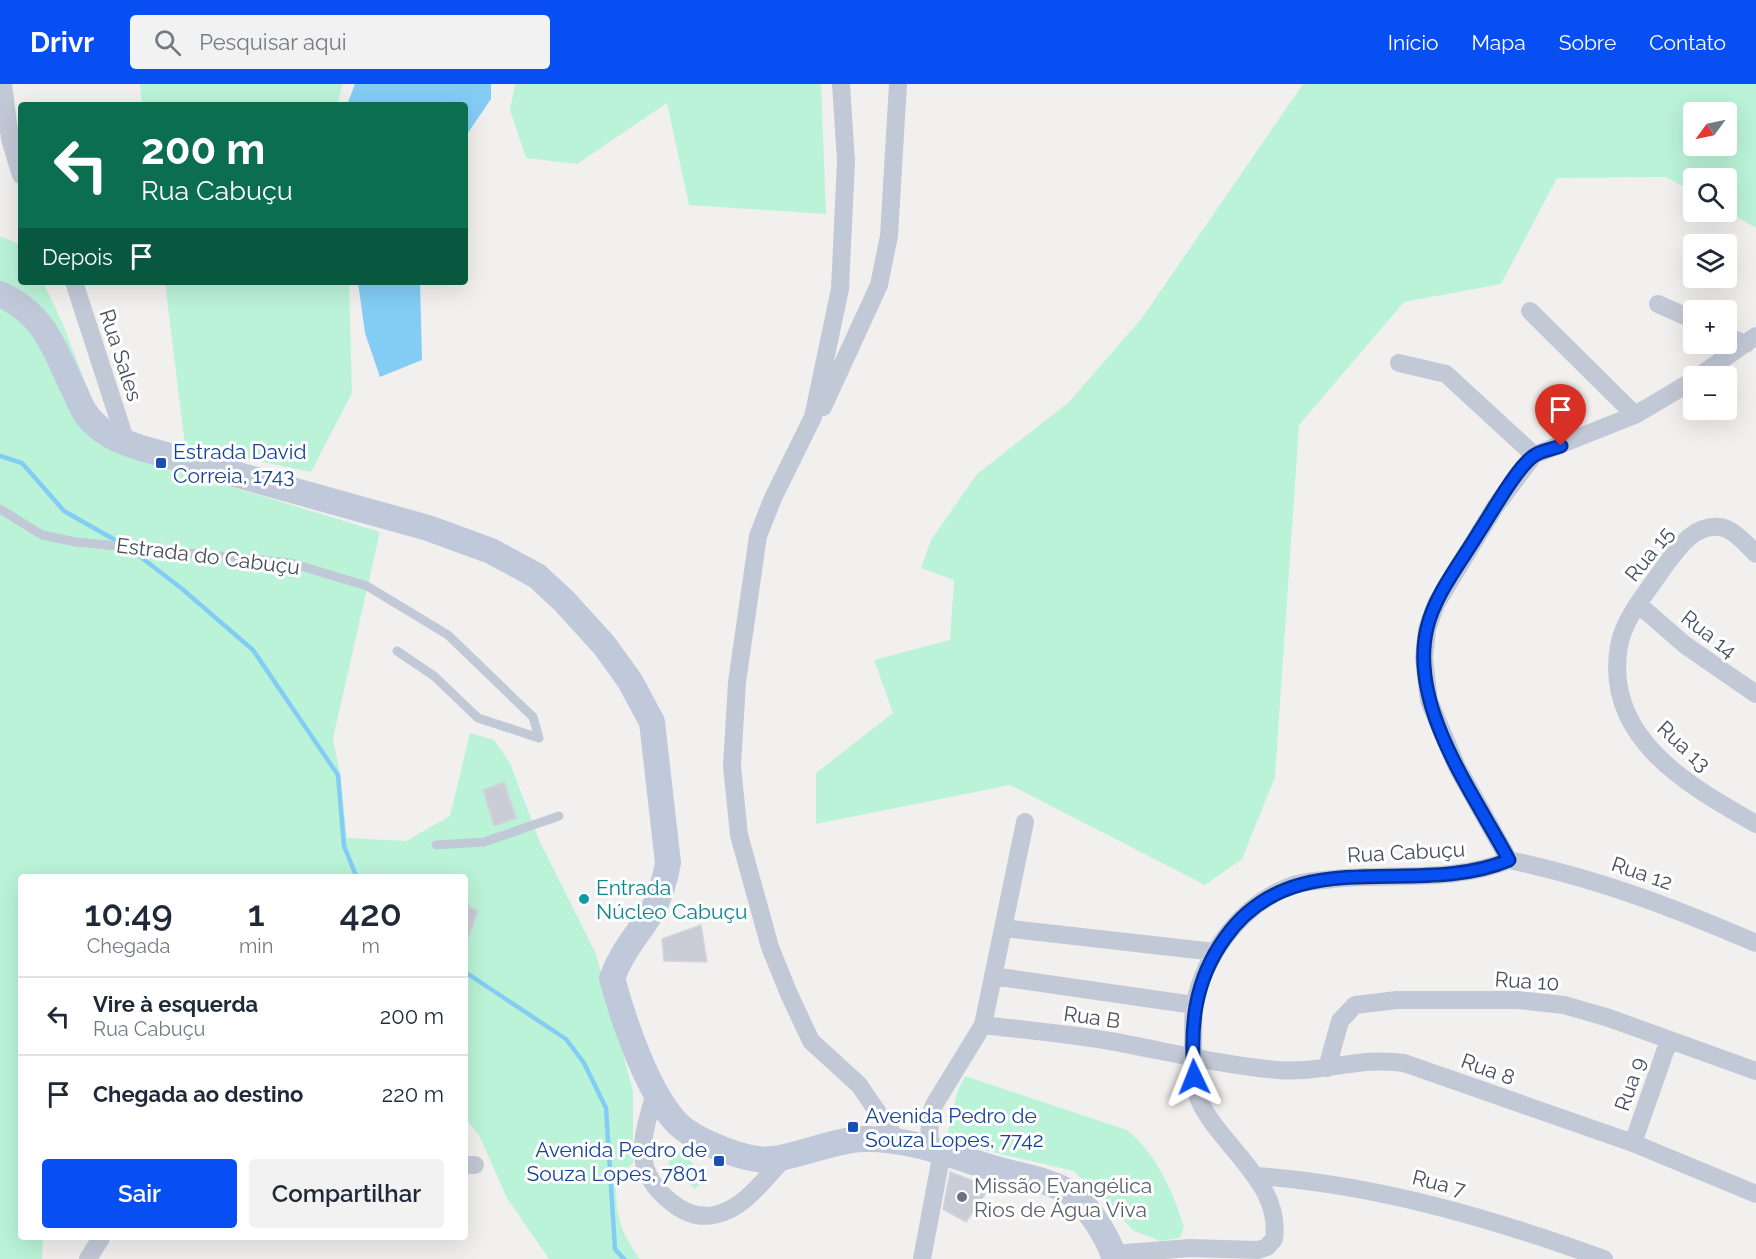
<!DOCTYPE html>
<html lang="pt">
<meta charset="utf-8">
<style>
body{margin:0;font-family:Raleway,sans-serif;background:#f2f2f3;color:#1f2937;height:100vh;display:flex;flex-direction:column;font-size:22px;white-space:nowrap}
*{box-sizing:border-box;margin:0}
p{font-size:20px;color:#747a83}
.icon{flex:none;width:33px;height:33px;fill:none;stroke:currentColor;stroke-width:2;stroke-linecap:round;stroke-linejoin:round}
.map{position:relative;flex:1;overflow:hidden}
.side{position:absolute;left:18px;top:790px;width:450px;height:366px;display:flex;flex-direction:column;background:#fff;border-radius:6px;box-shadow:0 6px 24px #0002}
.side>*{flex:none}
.guide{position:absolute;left:18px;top:18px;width:450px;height:183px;border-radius:6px;box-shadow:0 6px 24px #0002;background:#0b6e4f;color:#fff;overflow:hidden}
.needle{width:39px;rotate:237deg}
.controls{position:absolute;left:1683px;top:18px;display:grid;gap:12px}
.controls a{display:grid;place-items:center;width:54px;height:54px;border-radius:6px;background:#fff;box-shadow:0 6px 24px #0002;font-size:30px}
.pin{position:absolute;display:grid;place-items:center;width:51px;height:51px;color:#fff;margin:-62px -26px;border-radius:50% 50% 50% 0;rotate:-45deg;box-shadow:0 0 6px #0007}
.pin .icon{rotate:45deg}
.me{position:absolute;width:66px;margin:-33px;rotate:358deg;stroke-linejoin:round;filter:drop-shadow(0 0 4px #0008)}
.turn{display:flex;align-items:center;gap:21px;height:126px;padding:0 24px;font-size:27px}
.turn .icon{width:78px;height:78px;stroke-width:2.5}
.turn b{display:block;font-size:42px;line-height:51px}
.then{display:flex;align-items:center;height:57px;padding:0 24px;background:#0003;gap:12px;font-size:22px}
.eta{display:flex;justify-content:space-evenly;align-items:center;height:102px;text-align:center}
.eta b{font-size:36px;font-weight:600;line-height:42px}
.button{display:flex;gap:12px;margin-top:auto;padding:12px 24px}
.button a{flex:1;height:69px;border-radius:6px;background:#084ff3;color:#fff;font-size:24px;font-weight:600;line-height:69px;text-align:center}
.button a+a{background:#f2f2f3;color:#1f2937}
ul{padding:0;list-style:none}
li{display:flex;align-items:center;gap:18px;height:78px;padding:0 24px;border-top:2px solid #e0e1e3}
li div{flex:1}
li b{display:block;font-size:22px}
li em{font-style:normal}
header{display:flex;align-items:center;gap:36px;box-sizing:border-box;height:84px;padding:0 30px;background:#084ff3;color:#fff}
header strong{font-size:28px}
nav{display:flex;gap:33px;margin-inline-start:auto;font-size:21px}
.search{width:420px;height:54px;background:#f2f2f3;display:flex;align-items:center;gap:15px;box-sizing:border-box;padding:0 21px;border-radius:6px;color:#747a83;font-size:22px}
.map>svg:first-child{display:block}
.green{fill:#baf3d8;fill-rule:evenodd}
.water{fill:#83cdf4}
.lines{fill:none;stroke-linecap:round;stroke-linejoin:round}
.stream{stroke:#83cdf4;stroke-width:4.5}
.building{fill:#cbcdd6;stroke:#d3d4dc;stroke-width:1.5}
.service{stroke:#c2c9d6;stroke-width:9}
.minor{stroke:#c2c9d6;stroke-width:18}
.secondary{stroke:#c0c9da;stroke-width:26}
.route-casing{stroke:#05339e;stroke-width:15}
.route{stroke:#084ff3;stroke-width:10}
.transit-dot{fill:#1a4fb4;stroke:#fff;stroke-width:2}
.culture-dot{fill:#0f9aa8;stroke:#fff;stroke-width:2}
.worship-dot{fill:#6b7280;stroke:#fff;stroke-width:2}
.labels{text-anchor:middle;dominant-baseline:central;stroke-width:6;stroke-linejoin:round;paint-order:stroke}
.street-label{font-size:21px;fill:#464f5f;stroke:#fff}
.transit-label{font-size:21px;fill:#164399;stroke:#fff;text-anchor:start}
.culture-label{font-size:21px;fill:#0d838f;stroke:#fff;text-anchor:start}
.worship-label{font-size:21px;fill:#5b616d;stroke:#fff;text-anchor:start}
</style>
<header>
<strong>Drivr</strong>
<div class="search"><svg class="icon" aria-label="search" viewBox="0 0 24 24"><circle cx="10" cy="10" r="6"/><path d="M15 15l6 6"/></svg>Pesquisar aqui</div>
<nav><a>Início</a><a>Mapa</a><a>Sobre</a><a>Contato</a></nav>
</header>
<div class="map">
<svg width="1756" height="1175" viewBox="0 0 1756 1175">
<rect width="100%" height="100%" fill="#f2f0ef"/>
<path class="green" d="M140,0H343L337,21H142Z
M515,0H821L826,130L689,121L667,19L577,80L526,74L510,26Z
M1303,0H1756V144L1727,127L1726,94H1694L1693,108L1666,93L1557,94L1501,200L1404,218L1299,341L1275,693L1242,775L1205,801L1010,701L816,740V689L893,629L874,576L950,556L954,496L921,484L931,456L977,390L1069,318L1142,234ZM1726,28V62H1694V28Z
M0,152L21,161V198H43L63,240L111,366L380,448L333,654L340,689L347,754L406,757L450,732L470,649L494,656L510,679L539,756L596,870L633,1007V1079L616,1094C616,1131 618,1144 640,1175H549L507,1114L479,1051L465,1034V794H21V1154H43L42,1175H0Z
M165,198H349L352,309L311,388L185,362Z
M965,992L1127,1046C1158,1072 1172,1106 1184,1143L1180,1154L1160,1157L1134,1147L1074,1087L971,1063L947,1052L957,1008Z
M680,1067L707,1093L695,1105L668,1079Z"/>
<path class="water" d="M355,0H491V15L465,53V21H347Z
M358,198H420L422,276L380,293L365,249Z"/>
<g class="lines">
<path class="stream" d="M0,372L22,379L64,427L122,460
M129,464L181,504L253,566L338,691L344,762L357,794
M465,888L566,955L584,979L606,1024L615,1165L624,1175"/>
</g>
<path class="building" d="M504,698L516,734L494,742L483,706Z
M465,821L478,827L466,859H465Z
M701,841L707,878L664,877L662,855Z
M950,1088L990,1103L966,1138L943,1125Z"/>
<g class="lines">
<path class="service" d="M0,425L42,451L76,458L291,479L367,502L448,551L533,633L539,654
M397,567L434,592L478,634L539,654
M436,761L484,758L559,732"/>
<path class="minor" d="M3,0L10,55L21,91
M841,0L846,77L840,205L813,333L773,414L758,452L737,598L732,682L739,751L770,863L789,910L811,957L859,1001L897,1056
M74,198L126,358
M1658,220L1694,236
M1530,227L1635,331
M1726,252L1746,260
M1399,279L1446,290L1534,371
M1699,292L1756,252
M823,323L879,201L889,152L898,0
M1756,470C1747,461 1734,445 1720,443C1694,440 1678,464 1664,483C1648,507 1624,533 1619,562C1603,654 1689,702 1756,740
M1638,520L1685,561L1756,610
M1509,776L1457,683L1429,617L1424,574L1427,545L1436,520L1495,423L1534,371L1635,331L1694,296
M1509,776C1599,795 1672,823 1756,859
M1003,844L1215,868
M993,892L1194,921
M983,941C1025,946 1068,950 1110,957C1166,967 1220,981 1277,986C1320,990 1361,972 1404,979L1633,1059L1756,1110
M1327,984L1340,937L1355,921L1397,916H1518L1564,921L1609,934L1756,987
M656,1006C643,1051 629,1085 671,1118C683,1128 698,1134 714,1131C745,1125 767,1092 787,1071
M1633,1059L1669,956
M929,1064L930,1033L934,1021L983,941L1025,738
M465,1081H475
M1257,1092C1377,1101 1491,1134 1604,1175
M1113,1170L1190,1164L1258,1166L1267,1163L1274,1155C1282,1099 1222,1064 1200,1018C1192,1001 1193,979 1193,960C1194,947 1192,932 1195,919C1205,870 1241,822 1288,803C1302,797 1319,797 1333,795C1392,789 1453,799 1509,776
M88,1175L101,1154
M922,1175L942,1068"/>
<path class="secondary" d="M0,210C47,231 55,268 76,310C81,322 86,333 96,341C108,353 126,359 141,364L428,444L491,467L537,492L564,517L604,561L630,597L652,638L668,779C665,796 660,813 651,829C637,852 622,867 612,894C623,935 648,1011 679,1041C695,1056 735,1072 757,1075C786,1079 832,1055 864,1055C910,1054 952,1072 996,1085C1020,1092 1052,1096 1073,1111C1091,1125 1108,1154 1115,1175"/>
</g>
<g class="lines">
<defs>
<path id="route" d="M1194,993C1190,942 1194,897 1225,854C1295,755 1414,816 1509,776C1474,710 1408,622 1427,544C1435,510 1461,478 1479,448C1491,430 1518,381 1535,371C1543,366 1553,365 1561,362"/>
</defs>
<use href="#route" class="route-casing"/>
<use href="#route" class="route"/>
</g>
<g class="transit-dot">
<rect x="155" y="373" width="12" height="12" rx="3"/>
<rect x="847" y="1037" width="12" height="12" rx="3"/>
<rect x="713" y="1071" width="12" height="12" rx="3"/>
</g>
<circle class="culture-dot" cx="584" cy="815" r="6"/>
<circle class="worship-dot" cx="962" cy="1113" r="6"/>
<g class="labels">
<g class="street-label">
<text transform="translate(121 271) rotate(72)">Rua Sales</text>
<text transform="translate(1649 470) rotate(-51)">Rua 15</text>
<text transform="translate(208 472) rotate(7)">Estrada do Cabuçu</text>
<text transform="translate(1709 550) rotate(38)">Rua 14</text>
<text transform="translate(1684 662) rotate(43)">Rua 13</text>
<text transform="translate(1406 768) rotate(-3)">Rua Cabuçu</text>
<text transform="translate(1642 789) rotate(19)">Rua 12</text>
<text transform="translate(1527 897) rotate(4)">Rua 10</text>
<text transform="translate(1092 933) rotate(8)">Rua B</text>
<text transform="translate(1488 985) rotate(20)">Rua 8</text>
<text transform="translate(1630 1000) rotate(-71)">Rua 9</text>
<text transform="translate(1439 1099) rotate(14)">Rua 7</text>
</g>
<g class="transit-label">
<text x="173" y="367">Estrada David<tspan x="173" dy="24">Correia, 1743</tspan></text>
<text x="865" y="1031">Avenida Pedro de<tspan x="865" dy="24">Souza Lopes, 7742</tspan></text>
<text x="707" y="1065" text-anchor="end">Avenida Pedro de<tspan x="707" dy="24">Souza Lopes, 7801</tspan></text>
</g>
<g class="culture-label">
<text x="596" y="803">Entrada<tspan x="596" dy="24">Núcleo Cabuçu</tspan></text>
</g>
<g class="worship-label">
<text x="974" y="1101">Missão Evangélica<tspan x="974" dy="24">Rios de Água Viva</tspan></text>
</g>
</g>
</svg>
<div class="controls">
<a><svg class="needle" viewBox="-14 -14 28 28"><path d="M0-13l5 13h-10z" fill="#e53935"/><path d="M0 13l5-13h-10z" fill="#747a83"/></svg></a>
<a><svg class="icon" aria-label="search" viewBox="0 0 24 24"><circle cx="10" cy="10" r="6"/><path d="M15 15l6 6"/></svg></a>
<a><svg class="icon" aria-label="layers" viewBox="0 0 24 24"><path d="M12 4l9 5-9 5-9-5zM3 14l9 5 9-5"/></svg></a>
<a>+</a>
<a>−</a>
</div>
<div class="pin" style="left:1561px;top:362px;background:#d93025"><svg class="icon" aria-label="arrive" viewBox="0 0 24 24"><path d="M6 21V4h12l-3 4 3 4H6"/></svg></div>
<svg class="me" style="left:1194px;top:993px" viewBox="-20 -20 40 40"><path d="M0-17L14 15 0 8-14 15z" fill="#084ff3" stroke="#fff" stroke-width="4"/></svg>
<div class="guide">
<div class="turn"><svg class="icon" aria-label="left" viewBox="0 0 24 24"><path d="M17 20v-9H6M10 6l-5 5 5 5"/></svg><div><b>200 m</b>Rua Cabuçu</div></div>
<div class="then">Depois<svg class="icon" aria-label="arrive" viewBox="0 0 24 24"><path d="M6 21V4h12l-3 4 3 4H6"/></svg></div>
</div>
<section class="side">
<div class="eta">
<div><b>10:49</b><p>Chegada</p></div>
<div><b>1</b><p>min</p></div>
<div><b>420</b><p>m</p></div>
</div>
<ul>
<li><svg class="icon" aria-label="left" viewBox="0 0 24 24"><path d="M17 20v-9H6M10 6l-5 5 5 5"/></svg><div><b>Vire à esquerda</b><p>Rua Cabuçu</p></div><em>200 m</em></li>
<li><svg class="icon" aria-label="arrive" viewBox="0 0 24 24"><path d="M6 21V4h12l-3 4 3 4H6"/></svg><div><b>Chegada ao destino</b></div><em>220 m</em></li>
</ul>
<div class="button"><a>Sair</a><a>Compartilhar</a></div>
</section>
</div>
